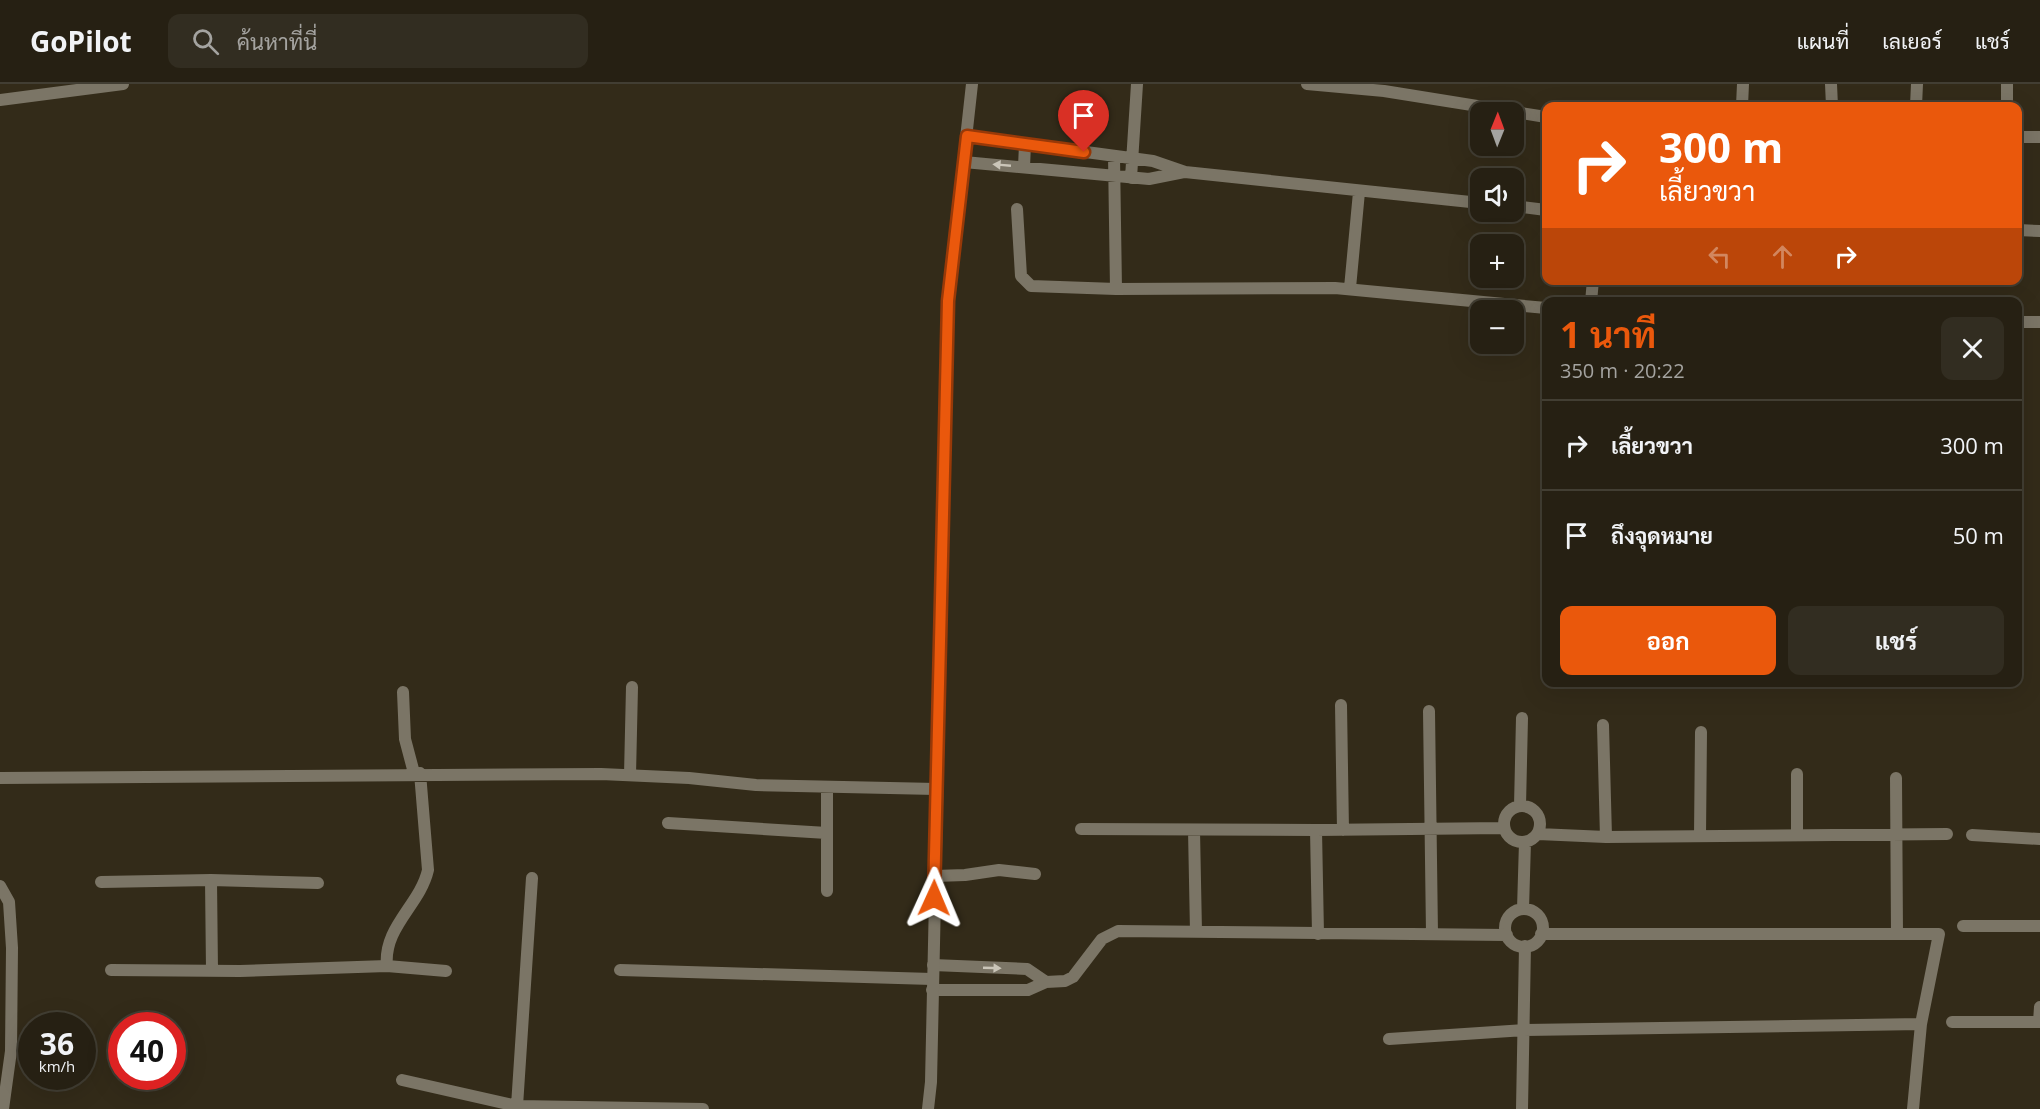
<!DOCTYPE html>
<html lang="th">
<meta charset="utf-8">
<style>
body{margin:0;font-family:"Open Sans",Sarabun,sans-serif;background:#322d21;color:#f1f3f6;height:100vh;display:flex;flex-direction:column;font-size:22px;white-space:nowrap}
*{box-sizing:border-box;margin:0}
p{font-size:20px;color:#a4a3a0}
.icon{flex:none;width:33px;height:33px;fill:none;stroke:currentColor;stroke-width:2;stroke-linecap:round;stroke-linejoin:round}
.map{position:relative;flex:1;overflow:hidden}
.details{position:absolute;left:1542px;top:213px;width:480px;height:390px;display:flex;flex-direction:column;background:#262013;border-radius:12px;box-shadow:0 6px 24px #0002,0 0 0 2px #423e33}
.details>*{flex:none}
.hud{position:absolute;left:1542px;top:18px;width:480px;height:183px;border-radius:12px;box-shadow:0 6px 24px #0002,0 0 0 2px #423e33;background:#ea580c;color:#fff;overflow:hidden}
.needle{width:39px;rotate:1deg}
.fabs{position:absolute;left:1470px;top:18px;display:grid;gap:12px}
.fabs a{display:grid;place-items:center;width:54px;height:54px;border-radius:12px;background:#262013;box-shadow:0 6px 24px #0002,0 0 0 2px #423e33;font-size:30px}
.speed{position:absolute;left:18px;top:928px;display:flex;gap:12px;font-size:30px;font-weight:700;text-align:center}
.speed>*{display:grid;place-content:center;width:78px;height:78px;border-radius:50%;background:#262013;box-shadow:0 6px 24px #0002,0 0 0 2px #423e33;line-height:1}
.speed small{font-size:15px;font-weight:400}
.speed .limit{border:9px solid #d22;background:#fff;color:#111}
.pin{position:absolute;display:grid;place-items:center;width:51px;height:51px;color:#fff;margin:-62px -26px;border-radius:50% 50% 50% 0;rotate:-45deg;box-shadow:0 0 6px #0007}
.pin .icon{rotate:45deg}
.me{position:absolute;width:66px;margin:-33px;rotate:1deg;stroke-linejoin:round;filter:drop-shadow(0 0 4px #0008)}
.turn{display:flex;align-items:center;gap:21px;height:126px;padding:0 18px;font-size:27px}
.turn .icon{width:78px;height:78px;stroke-width:2.5}
.turn b{display:block;font-size:42px;line-height:51px}
.lanes{display:flex;align-items:center;height:57px;padding:0 18px;background:#0003;justify-content:center;gap:30px;direction:ltr}
.lanes .off{opacity:.35}
.round{display:grid;place-items:center;flex:none;width:63px;height:63px;border-radius:12px;background:#322d21}
.head{display:flex;align-items:center;justify-content:space-between;height:102px;padding:0 18px}
h1{font-size:36px;font-weight:700;line-height:45px;color:#ea580c}
.button{display:flex;gap:12px;margin-top:auto;padding:12px 18px}
.button a{flex:1;height:69px;border-radius:12px;background:#ea580c;color:#fff;font-size:24px;font-weight:700;line-height:69px;text-align:center}
.button a+a{background:#322d21;color:#f1f3f6}
ul{padding:0;list-style:none}
li{display:flex;align-items:center;gap:18px;height:90px;padding:0 18px;border-top:2px solid #423e33}
li div{flex:1}
li b{display:block;font-size:22px}
li em{font-style:normal}
header{display:flex;align-items:center;gap:36px;box-sizing:border-box;height:84px;padding:0 30px;background:#262013;border-bottom:2px solid #423e33}
header strong{font-size:28px}
nav{display:flex;gap:33px;margin-inline-start:auto;font-size:21px}
.search{width:420px;height:54px;background:#322d21;display:flex;align-items:center;gap:15px;box-sizing:border-box;padding:0 21px;border-radius:12px;color:#a4a3a0;font-size:22px}
.map>svg:first-child{display:block}
.lines{fill:none;stroke-linecap:round;stroke-linejoin:round}
.minor{stroke:#7b7566;stroke-width:12}
.tertiary{stroke:#7b7566;stroke-width:12}
.oneway{fill:#cac5b8}
.route-casing{stroke:#983908;stroke-width:15}
.route{stroke:#ea580c;stroke-width:10}
</style>
<header>
<strong>GoPilot</strong>
<div class="search"><svg class="icon" aria-label="search" viewBox="0 0 24 24"><circle cx="10" cy="10" r="6"/><path d="M15 15l6 6"/></svg>ค้นหาที่นี่</div>
<nav><a>แผนที่</a><a>เลเยอร์</a><a>แชร์</a></nav>
</header>
<div class="map">
<svg width="2040" height="1025" viewBox="0 0 2040 1025">
<rect width="100%" height="100%" fill="#332b19"/>
<g class="lines">
<path class="minor" d="M1307,0L1384,7L1546,33
M1831,0L1832,22
M0,16L123,0
M1742,22L1743,0
M1916,22L1917,0
M2007,22V0
M967,52L1153,77L1185,88L1480,119
M2018,53H2040
M1114,72L1116,205
M964,78L1149,95L1184,88
M1024,83L1025,60
M1131,94L1137,0
M1514,122L1546,126
M1017,125L1021,192L1031,202L1116,205L1335,204L1546,224
M2018,146L2040,147
M1350,204L1359,108
M1591,218L1593,196
M2018,238H2040
M403,608L405,655L414,689
M1341,621L1343,746
M1429,627L1432,850
M1603,641L1606,753
M630,691L632,603
M0,694L601,690L689,694L756,701L936,705
M1896,694L1897,850
M1504 740a18 18 0 1 1 36 0a18 18 0 1 1-36 0Z
M1520,722L1522,634
M668,739L827,749
M1081,745L1316,746L1504,744
M1194,746L1196,848
M1316,746L1318,850
M1538,750L1606,753L1947,750
M1797,751V690
M1972,751L2040,755
M1700,752L1701,648
M935,792L965,791L999,786L1035,790
M211,796L318,799
M101,798L211,796L212,887
M0,802L9,818L12,864L11,967L3,1025
M827,807V703
M1523,825L1525,758
M1505 844a19 19 0 1 1 38 0a19 19 0 1 1-38 0Z
M1963,842H2040
M1541,850H1939L1921,940L1913,1025
M933,881L1027,885L1046,898
M387,882L446,887
M111,886L240,887L387,882C383,843 420,821 428,786L420,689
M620,886L932,895
M932,906H1028L1046,898L1065,897L1073,893L1102,855L1118,847L1507,851
M1952,938H2040
M2039,938L2040,923
M1389,955L1525,946L1921,940
M402,996L517,1022L703,1025
M517,1022L532,794
M1522,1025L1525,862"/>
<path class="tertiary" d="M928,1025L931,998L948,217L972,0"/>
</g>
<defs><path id="oneway-solid" d="M-6-.8H1V-3.2L6.5 0L1 3.2V.8H-6Z" transform="scale(1.5)"/></defs>
<g class="oneway">
<use href="#oneway-solid" transform="translate(1002 81) rotate(-175)"/>
<use href="#oneway-solid" transform="translate(992 884) rotate(2)"/>
</g>
<g class="lines">
<defs>
<path id="route" d="M934,814L948,217L967,52L1084,68"/>
</defs>
<use href="#route" class="route-casing"/>
<use href="#route" class="route"/>
</g>
</svg>
<div class="fabs">
<a><svg class="needle" viewBox="-14 -14 28 28"><path d="M0-13l5 13h-10z" fill="#e53935"/><path d="M0 13l5-13h-10z" fill="#a4a3a0"/></svg></a>
<a><svg class="icon" aria-label="sound" viewBox="0 0 24 24"><path d="M4 9h4l5-4v14l-5-4H4zM17 9q2 3 0 6"/></svg></a>
<a>+</a>
<a>−</a>
</div>
<div class="speed"><div>36<small>km/h</small></div><div class="limit">40</div></div>
<div class="pin" style="left:1084px;top:68px;background:#d93025"><svg class="icon" aria-label="arrive" viewBox="0 0 24 24"><path d="M6 21V4h12l-3 4 3 4H6"/></svg></div>
<svg class="me" style="left:934px;top:814px" viewBox="-20 -20 40 40"><path d="M0-17L14 15 0 8-14 15z" fill="#ea580c" stroke="#fff" stroke-width="4"/></svg>
<div class="hud">
<div class="turn"><svg class="icon" aria-label="right" viewBox="0 0 24 24"><path d="M7 20v-9h11M14 6l5 5-5 5"/></svg><div><b>300 m</b>เลี้ยวขวา</div></div>
<div class="lanes"><svg class="icon off" aria-label="left" viewBox="0 0 24 24"><path d="M17 20v-9H6M10 6l-5 5 5 5"/></svg><svg class="icon off" aria-label="ahead" viewBox="0 0 24 24"><path d="M12 20V5M6 11l6-6 6 6"/></svg><svg class="icon" aria-label="right" viewBox="0 0 24 24"><path d="M7 20v-9h11M14 6l5 5-5 5"/></svg></div>
</div>
<section class="details">
<div class="head"><div><h1>1 นาที</h1><p>350 m · 20:22</p></div><a class="round"><svg class="icon" aria-label="close" viewBox="0 0 24 24"><path d="M6 6l12 12M18 6L6 18"/></svg></a></div>
<ul>
<li><svg class="icon" aria-label="right" viewBox="0 0 24 24"><path d="M7 20v-9h11M14 6l5 5-5 5"/></svg><div><b>เลี้ยวขวา</b></div><em>300 m</em></li>
<li><svg class="icon" aria-label="arrive" viewBox="0 0 24 24"><path d="M6 21V4h12l-3 4 3 4H6"/></svg><div><b>ถึงจุดหมาย</b></div><em>50 m</em></li>
</ul>
<div class="button"><a>ออก</a><a>แชร์</a></div>
</section>
</div>
